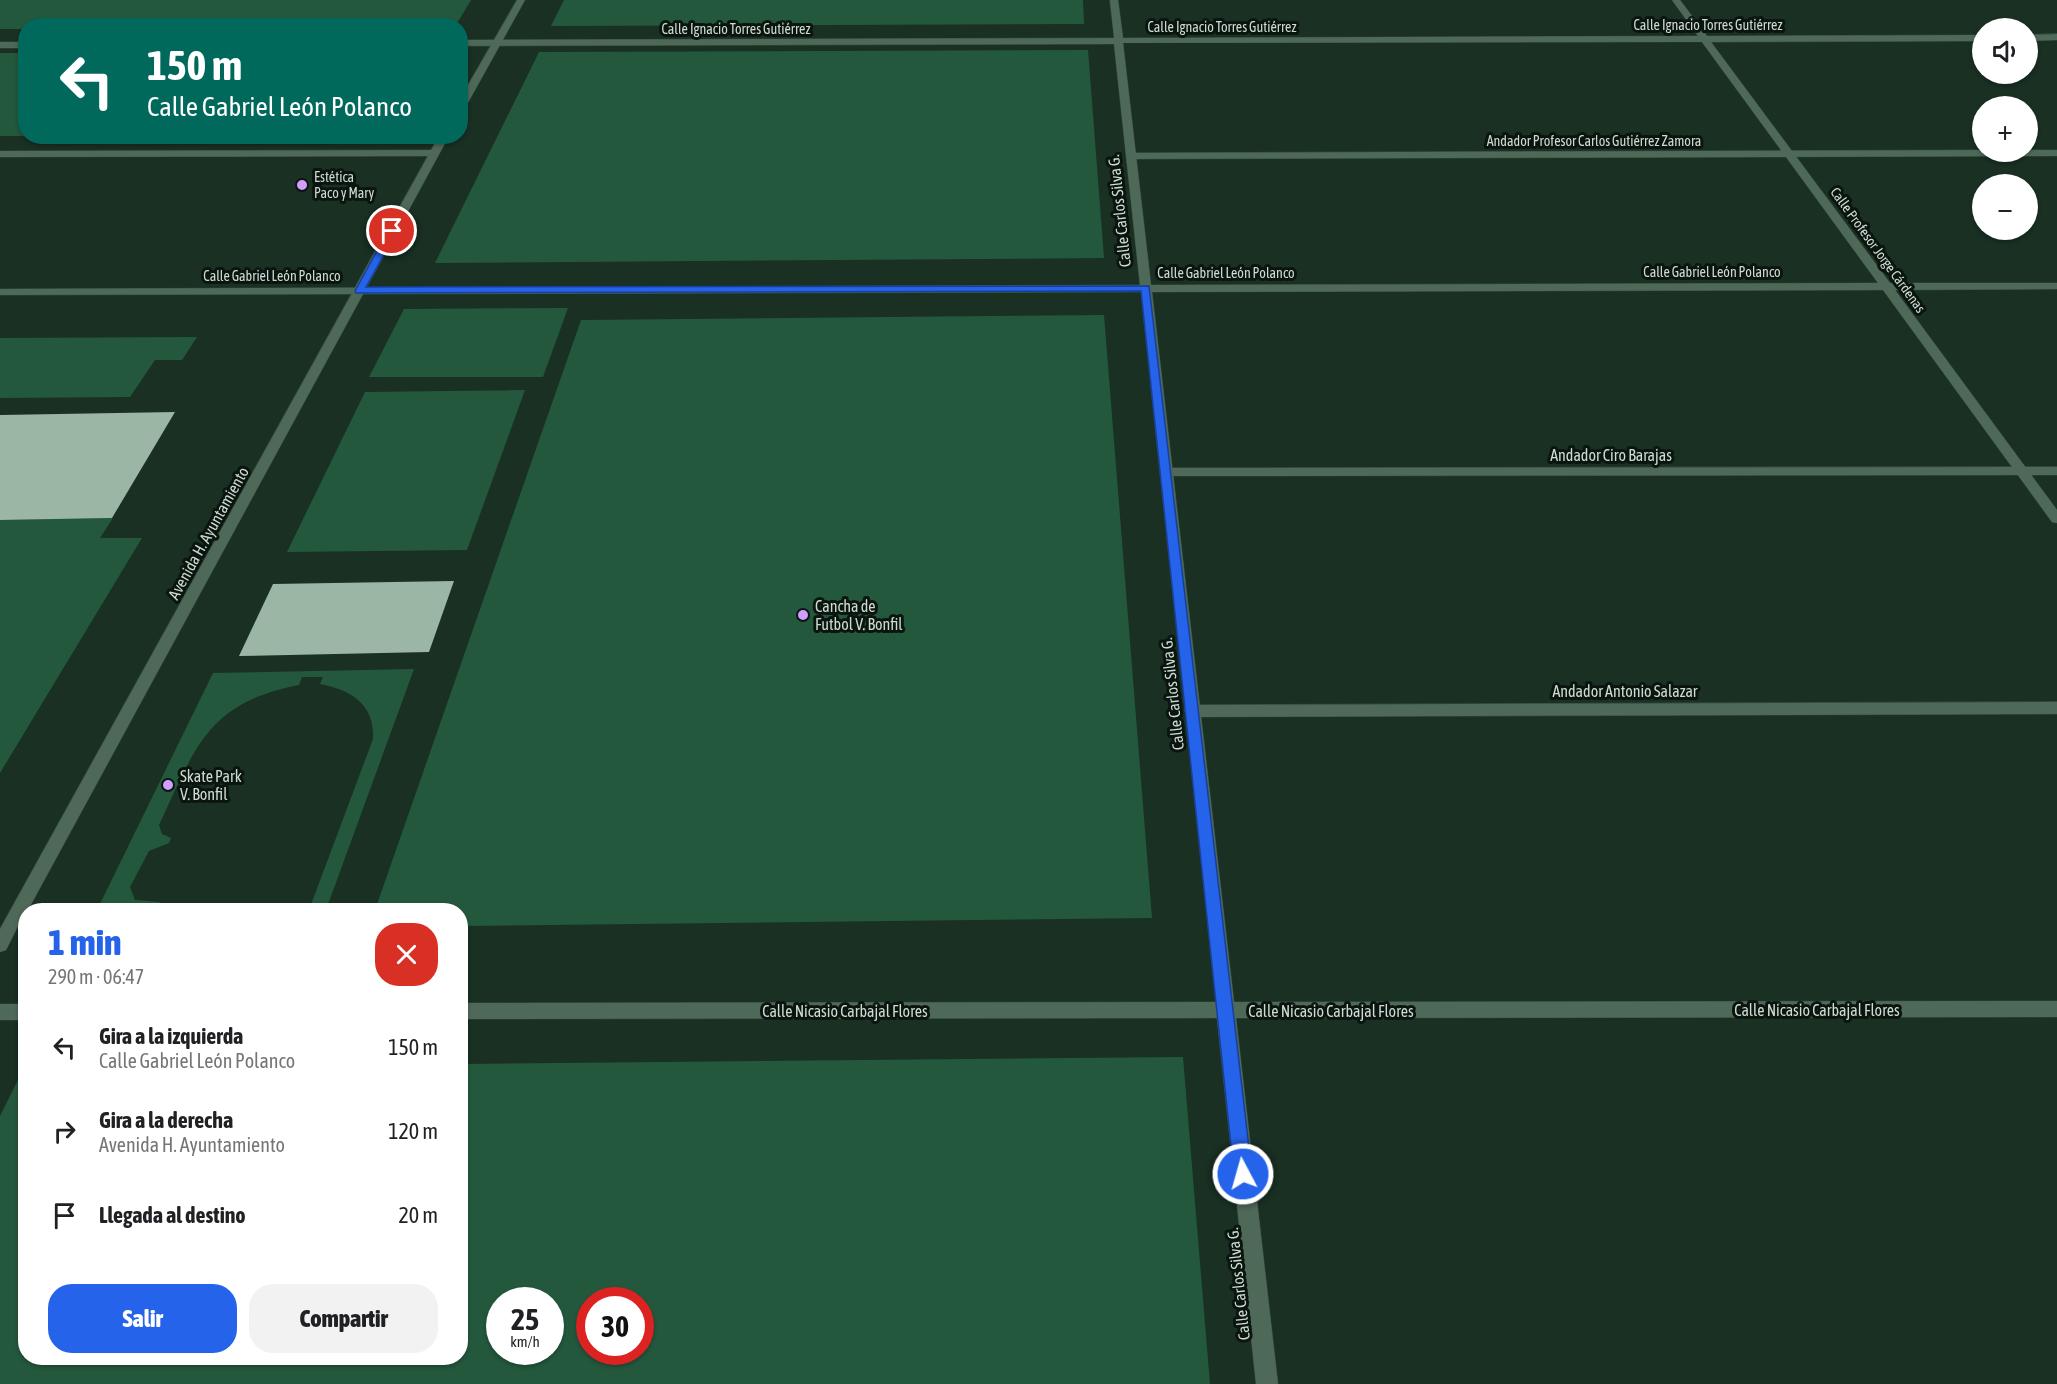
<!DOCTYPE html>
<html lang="es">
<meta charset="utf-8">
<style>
body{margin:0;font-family:"Asap Condensed",sans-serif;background:#f2f2f2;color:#202124;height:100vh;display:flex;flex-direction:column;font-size:22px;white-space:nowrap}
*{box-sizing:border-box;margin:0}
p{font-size:20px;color:#757577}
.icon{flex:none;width:33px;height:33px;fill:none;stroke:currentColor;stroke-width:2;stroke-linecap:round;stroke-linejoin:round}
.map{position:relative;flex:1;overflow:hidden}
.side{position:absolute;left:18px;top:903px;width:450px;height:462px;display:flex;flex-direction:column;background:#fff;border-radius:24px;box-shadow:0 2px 4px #0004}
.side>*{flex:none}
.top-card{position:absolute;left:18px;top:18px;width:450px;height:126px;border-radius:24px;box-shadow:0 2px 4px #0004;background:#00695c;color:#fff;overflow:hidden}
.tools{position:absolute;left:1972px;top:18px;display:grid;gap:12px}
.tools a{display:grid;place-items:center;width:66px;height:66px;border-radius:50%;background:#fff;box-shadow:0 2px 4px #0004;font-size:30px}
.speed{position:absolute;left:486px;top:1287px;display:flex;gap:12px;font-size:30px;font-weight:700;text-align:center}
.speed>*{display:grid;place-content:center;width:78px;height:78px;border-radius:50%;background:#fff;box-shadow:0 2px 4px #0004;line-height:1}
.speed small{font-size:15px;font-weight:400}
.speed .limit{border:9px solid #d22;background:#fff;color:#111}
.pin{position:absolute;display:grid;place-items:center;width:51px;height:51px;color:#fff;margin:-26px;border:3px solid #fff;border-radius:50%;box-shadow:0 2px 6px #0007}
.me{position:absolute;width:66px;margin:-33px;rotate:354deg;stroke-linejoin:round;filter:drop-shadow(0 0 4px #0008)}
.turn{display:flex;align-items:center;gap:21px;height:126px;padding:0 30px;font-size:27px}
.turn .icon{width:78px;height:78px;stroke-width:2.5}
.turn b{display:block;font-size:42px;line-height:51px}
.round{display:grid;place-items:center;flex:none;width:63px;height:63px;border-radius:24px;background:#f2f2f2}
.head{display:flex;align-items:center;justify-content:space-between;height:102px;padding:0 30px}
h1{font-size:36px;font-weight:800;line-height:45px;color:#2563eb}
.cta{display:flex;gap:12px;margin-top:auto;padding:12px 30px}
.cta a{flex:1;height:69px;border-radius:24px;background:#2563eb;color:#fff;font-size:24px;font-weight:800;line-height:69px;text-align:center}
.cta a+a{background:#f2f2f2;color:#202124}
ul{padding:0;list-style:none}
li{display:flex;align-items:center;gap:18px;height:84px;padding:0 30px}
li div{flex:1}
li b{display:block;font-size:22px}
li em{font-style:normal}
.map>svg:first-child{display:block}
.green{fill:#24583d;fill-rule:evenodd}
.building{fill:#9bb6a5}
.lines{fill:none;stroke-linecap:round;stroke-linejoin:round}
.pedestrian-casing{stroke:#364b3f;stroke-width:1}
.minor-casing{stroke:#364b3f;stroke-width:1}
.tertiary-casing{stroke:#364b3f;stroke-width:1}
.pedestrian{fill:#4f6959;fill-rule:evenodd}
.minor{fill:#4f6959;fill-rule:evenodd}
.tertiary{fill:#4f6959;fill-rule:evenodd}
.route{fill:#2563eb;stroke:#184099;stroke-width:1.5}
.poi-dot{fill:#d19dfe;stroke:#0b150f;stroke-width:2}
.labels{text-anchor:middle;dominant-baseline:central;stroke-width:6;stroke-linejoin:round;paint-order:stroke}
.far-street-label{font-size:14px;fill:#cddbd2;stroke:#0b150f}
.far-poi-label{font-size:14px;fill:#cddbd2;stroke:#0b150f;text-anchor:start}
.street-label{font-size:16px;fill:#cddbd2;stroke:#0b150f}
.poi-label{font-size:16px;fill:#cddbd2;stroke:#0b150f;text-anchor:start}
</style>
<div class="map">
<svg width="2057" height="1384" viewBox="0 0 2057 1384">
<rect width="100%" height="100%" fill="#193023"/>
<path class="green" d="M0,0H471L456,25L26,26L25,29H0Z
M564,0H1083L1084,24L551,26Z
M1088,50L1104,258L435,263L539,52Z
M0,53H25V136H0Z
M568,308L543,377H369L404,309Z
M1104,315L1152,918L461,926L460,910H375L581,320Z
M197,337L182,360H155L130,397L0,398V338Z
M525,390L467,550L287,552L365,392Z
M113,518L100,538H142L0,773V520Z
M414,669L326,910H309L373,739C375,705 352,690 320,684L323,677H302L299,685C206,703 195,749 159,825L162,834L171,838L169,843L149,851L130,887L135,900L160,902L156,910H97L213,673Z
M1183,1057L1210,1384H0V1116L24,1068L26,1358H460L461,1064ZM500,1300H550V1352H500ZM590,1300H640V1352H590Z"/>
<path class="building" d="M175,412L112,518L0,520V415Z
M454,581L429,652L239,656L273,584Z"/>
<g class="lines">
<defs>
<path id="pedestrian" d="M1983,150H2057V156L1131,159L1126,156L1131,153Z
M2057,467V475L1166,476L1160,472L1166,468Z
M2057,702V714L1192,717L1184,711L1192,705Z"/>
<path id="minor" d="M1110,0H1118L1123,38L1698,36L1672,0H1680L1707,36L1983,35V41L1711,42L1890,283H2057V289L1895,290L2057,510V523L2052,522L1883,290L1152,292L1234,1002L2057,1001V1017L1236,1018L1278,1384H1256L1217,1018L460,1019V1003L1216,1002L1141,292L0,295V289L1140,285L1114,44L460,46V40L1114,38ZM1702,42L1878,283L1151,285L1123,43Z
M2057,34V40L2028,41V35Z
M0,42H26V48H0Z
M0,151L435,150L440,153L435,156L0,157Z
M0,1004H26V1020H0Z"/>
<path id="tertiary" d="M517,0H525L465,108L460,111V99Z
M439,136H449L28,910H26L6,950L0,952V929Z"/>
</defs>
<use href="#pedestrian" class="pedestrian-casing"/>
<use href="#minor" class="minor-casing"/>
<use href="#tertiary" class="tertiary-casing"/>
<use href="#pedestrian" class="pedestrian"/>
<use href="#minor" class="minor"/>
<use href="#tertiary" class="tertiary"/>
</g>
<path class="route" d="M389,229L397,231L366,287L1149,286L1252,1174L1250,1180L1243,1182L1237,1180L1234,1174L1141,291L356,293L355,291Z"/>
<g class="poi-dot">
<circle cx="302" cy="185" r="6"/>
<circle cx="803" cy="615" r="6"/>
<circle cx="168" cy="785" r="6"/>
</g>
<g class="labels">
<g class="far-street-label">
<text x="1708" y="25">Calle Ignacio Torres Gutiérrez</text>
<text x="1222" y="27">Calle Ignacio Torres Gutiérrez</text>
<text x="736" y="29">Calle Ignacio Torres Gutiérrez</text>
<text x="1594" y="141">Andador Profesor Carlos Gutiérrez Zamora</text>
<text transform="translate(1878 250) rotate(54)">Calle Profesor Jorge Cárdenas</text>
<text x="1712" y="272">Calle Gabriel León Polanco</text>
<text x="1226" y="273">Calle Gabriel León Polanco</text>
<text x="272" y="276">Calle Gabriel León Polanco</text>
</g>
<g class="far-poi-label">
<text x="314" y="177">Estética<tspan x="314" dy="16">Paco y Mary</tspan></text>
</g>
<g class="street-label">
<text transform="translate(1119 211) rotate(-96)">Calle Carlos Silva G.</text>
<text x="1611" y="455">Andador Ciro Barajas</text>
<text transform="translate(208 533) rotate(-61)">Avenida H. Ayuntamiento</text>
<text x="1625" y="691">Andador Antonio Salazar</text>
<text transform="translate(1172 694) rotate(-96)">Calle Carlos Silva G.</text>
<text x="1817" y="1010">Calle Nicasio Carbajal Flores</text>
<text x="845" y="1011">Calle Nicasio Carbajal Flores</text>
<text x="1331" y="1011">Calle Nicasio Carbajal Flores</text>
<text transform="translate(1238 1284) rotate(-96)">Calle Carlos Silva G.</text>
</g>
<g class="poi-label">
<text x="815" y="606">Cancha de<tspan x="815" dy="18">Futbol V. Bonfil</tspan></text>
<text x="180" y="776">Skate Park<tspan x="180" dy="18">V. Bonfil</tspan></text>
</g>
</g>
</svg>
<div class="tools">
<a><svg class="icon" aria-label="sound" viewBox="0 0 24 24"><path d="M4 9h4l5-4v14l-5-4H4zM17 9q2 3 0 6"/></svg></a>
<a>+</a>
<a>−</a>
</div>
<div class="speed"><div>25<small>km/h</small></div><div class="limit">30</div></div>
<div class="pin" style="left:392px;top:231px;background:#d93025"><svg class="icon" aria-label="arrive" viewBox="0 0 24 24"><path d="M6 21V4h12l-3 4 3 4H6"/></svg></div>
<svg class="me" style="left:1243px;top:1174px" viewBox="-20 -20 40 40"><circle r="17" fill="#2563eb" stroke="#fff" stroke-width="3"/><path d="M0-11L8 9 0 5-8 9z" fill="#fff"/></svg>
<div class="top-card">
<div class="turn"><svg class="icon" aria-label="left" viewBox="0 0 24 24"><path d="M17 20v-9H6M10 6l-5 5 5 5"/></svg><div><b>150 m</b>Calle Gabriel León Polanco</div></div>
</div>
<section class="side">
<div class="head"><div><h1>1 min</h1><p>290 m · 06:47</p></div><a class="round" style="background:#d93025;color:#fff"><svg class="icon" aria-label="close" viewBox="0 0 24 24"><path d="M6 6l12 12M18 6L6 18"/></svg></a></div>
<ul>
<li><svg class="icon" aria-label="left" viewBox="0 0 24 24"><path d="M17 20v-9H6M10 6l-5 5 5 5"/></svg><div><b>Gira a la izquierda</b><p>Calle Gabriel León Polanco</p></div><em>150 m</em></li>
<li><svg class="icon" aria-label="right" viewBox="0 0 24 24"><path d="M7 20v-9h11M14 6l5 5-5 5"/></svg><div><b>Gira a la derecha</b><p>Avenida H. Ayuntamiento</p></div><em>120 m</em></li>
<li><svg class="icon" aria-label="arrive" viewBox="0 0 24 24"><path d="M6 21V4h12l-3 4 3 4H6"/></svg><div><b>Llegada al destino</b></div><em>20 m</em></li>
</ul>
<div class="cta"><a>Salir</a><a>Compartir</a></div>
</section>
</div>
